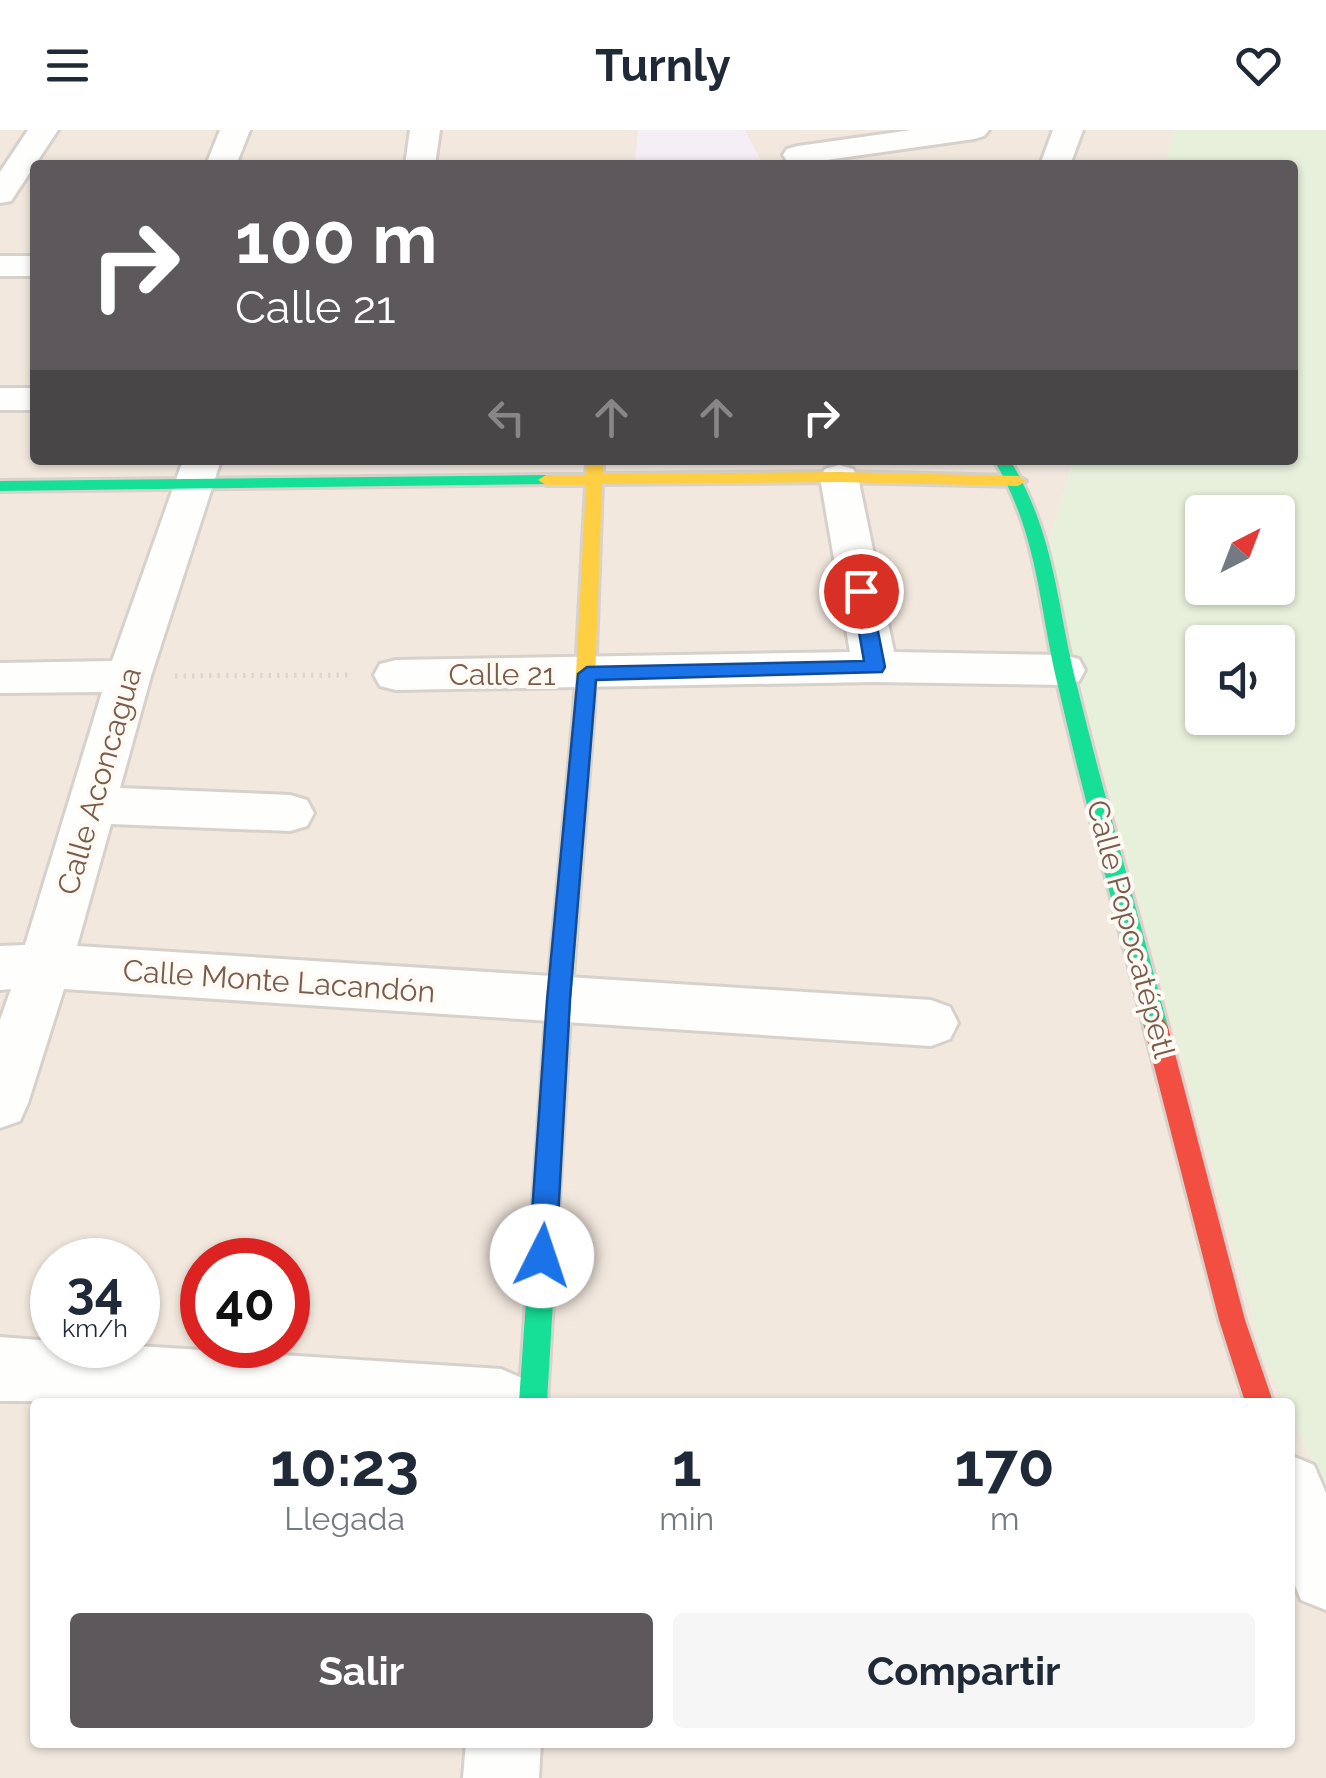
<!DOCTYPE html>
<html lang="es">
<meta charset="utf-8">
<style>
body{margin:0;font-family:Raleway,sans-serif;background:#f6f6f7;color:#1f2937;height:100vh;display:flex;flex-direction:column;font-size:38px;white-space:nowrap}
*{box-sizing:border-box;margin:0}
p{font-size:32px;color:#747a83}
.icon{flex:none;width:55px;height:55px;fill:none;stroke:currentColor;stroke-width:2;stroke-linecap:round;stroke-linejoin:round}
.map{position:relative;flex:1;overflow:hidden}
.side{position:absolute;left:30px;top:1268px;width:1265px;height:350px;display:flex;flex-direction:column;background:#fff;border-radius:10px;box-shadow:0 2px 8px #0004}
.side>*{flex:none}
.banner{position:absolute;left:30px;top:30px;width:1268px;height:305px;border-radius:10px;box-shadow:0 2px 8px #0004;background:#5c585b;color:#fff;overflow:hidden}
.needle{width:65px;rotate:42deg}
.buttons{position:absolute;left:1185px;top:365px;display:grid;gap:20px}
.buttons a{display:grid;place-items:center;width:110px;height:110px;border-radius:10px;background:#fff;box-shadow:0 2px 8px #0004;font-size:50px}
.speed{position:absolute;left:30px;top:1108px;display:flex;gap:20px;font-size:50px;font-weight:700;text-align:center}
.speed>*{display:grid;place-content:center;width:130px;height:130px;border-radius:50%;background:#fff;box-shadow:0 2px 8px #0004;line-height:1}
.speed small{font-size:25px;font-weight:400}
.speed .limit{border:15px solid #d22;background:#fff;color:#111}
.pin{position:absolute;display:grid;place-items:center;width:85px;height:85px;color:#fff;margin:-42px;border:5px solid #fff;border-radius:50%;box-shadow:0 2px 10px #0007}
.me{position:absolute;width:110px;margin:-55px;rotate:4deg;stroke-linejoin:round;filter:drop-shadow(0 0 8px #0008)}
.turn{display:flex;align-items:center;gap:35px;height:210px;padding:0 40px;font-size:45px}
.turn .icon{width:130px;height:130px;stroke-width:2.5}
.turn b{display:block;font-size:70px;line-height:85px}
.lanes{display:flex;align-items:center;height:95px;padding:0 40px;background:#0003;justify-content:center;gap:50px;direction:ltr}
.lanes .off{opacity:.35}
.eta{display:flex;justify-content:space-evenly;align-items:center;height:170px;text-align:center}
.eta b{font-size:60px;font-weight:700;line-height:70px}
.action{display:flex;gap:20px;margin-top:auto;padding:20px 40px}
.action a{flex:1;height:115px;border-radius:10px;background:#5c585b;color:#fff;font-size:40px;font-weight:700;line-height:115px;text-align:center}
.action a+a{background:#f6f6f7;color:#1f2937}
header{display:flex;justify-content:space-between;align-items:center;height:130px;padding:0 40px;background:#fff;font-size:45px;font-weight:700}
.map>svg:first-child{display:block}
.residential{fill:#f2e8de;fill-rule:evenodd}
.education{fill:#f6eef6}
.green{fill:#e7f0db;fill-rule:evenodd}
.lines{fill:none;stroke-linecap:round;stroke-linejoin:round}
.street-casing{stroke:#d7d1cb;stroke-width:6}
.fast-casing{stroke:#d9d2cb;stroke-width:6}
.slow-casing{stroke:#d9d2cb;stroke-width:6}
.jam-casing{stroke:#d9d2cb;stroke-width:6}
.path{stroke:#dcd5d0;stroke-width:5;stroke-dasharray:2.5 6;stroke-linecap:butt}
.street{fill:#fefefd;fill-rule:evenodd}
.fast{fill:#16e098;fill-rule:evenodd}
.slow{fill:#ffcf43;fill-rule:evenodd}
.jam{fill:#f24e42;fill-rule:evenodd}
.route{fill:#1a73e8;stroke:#114b97;stroke-width:2.5}
.labels{text-anchor:middle;dominant-baseline:central;stroke-width:8;stroke-linejoin:round;paint-order:stroke}
.street-label{font-size:30px;fill:#7a5c4d;stroke:#fffaf3}
</style>
<header><svg class="icon" aria-label="menu" viewBox="0 0 24 24"><path d="M4 6h16M4 12h16M4 18h16"/></svg>Turnly<svg class="icon" aria-label="heart" viewBox="0 0 24 24"><path d="M12 20l-8-8c-3-5 5-10 8-4 3-6 11-1 8 4z"/></svg></header>
<div class="map">
<svg width="1326" height="1648" viewBox="0 0 1326 1648">
<rect width="100%" height="100%" fill="#f9f5f0"/>
<path class="residential" d="M0,0H1175L1164,35H35V330H1074L1045,425L1264,1227L1285,1272H35V1612H1290V1283L1326,1360V1648H0ZM52,1130H138V1215H52ZM202,1130H288V1215H202Z"/>
<path class="education" d="M638,0H745L763,35H635Z"/>
<path class="green" d="M1175,0H1326V1360L1290,1283V1272H1285L1264,1227L1045,425L1074,330H1292V35H1164ZM1202,382H1278V458H1202ZM1202,512H1278V588H1202Z"/>
<g class="lines">
<defs>
<path id="street" d="M28,0H58L11,71L0,73V42Z
M220,0H250L236,35H206Z
M410,0H440L435,35H405Z
M912,0H989L984,6L974,9L798,34L787,31L783,25L787,19L798,16Z
M1053,0H1083L1070,35H1040Z
M0,126H35V146H0Z
M0,258H35V280H0Z
M183,330H221L151,546L120,658L290,665L307,670L314,683L307,696L290,701L111,694L77,816L931,870L950,877L958,893L950,909L931,916L64,859L28,973L20,991L0,998V890L11,859L0,860V816L25,815L102,562L0,563V533L112,531Z
M839,335L853,339L858,347L894,522L1063,525L1079,529L1085,540L1079,551L1063,555L875,552L396,560L380,556L374,545L380,534L396,530L850,522L820,347L825,339Z
M0,1207L52,1211V1215H122L501,1239L524,1249L534,1272L0,1271Z
M1290,1325L1314,1335L1326,1363V1480L1301,1470L1290,1443Z
M466,1612H541L539,1648H463Z"/>
<path id="fast" d="M994,330H1010C1056,406 1056,473 1077,556C1105,670 1138,783 1168,897L1164,904L1156,907L1148,904L1144,897C1116,783 1084,670 1058,556C1038,473 1039,407 994,330Z
M546,345L552,346V354L0,361V351Z
M584,574L594,581L571,870L547,1272H519L547,870L574,581Z"/>
<path id="slow" d="M587,330H603V344L839,342L1018,346L1026,351L1018,356L839,352L602,354L594,581L584,588L574,581L586,355H546L538,350L546,345H586Z"/>
<path id="jam" d="M1156,887L1164,890L1168,897L1245,1190L1273,1272H1245L1219,1190L1144,897L1148,890Z"/>
</defs>
<use href="#street" class="street-casing"/>
<use href="#fast" class="fast-casing"/>
<use href="#slow" class="slow-casing"/>
<use href="#jam" class="jam-casing"/>
<path class="path" d="M175,546L353,545"/>
<use href="#street" class="street"/>
<use href="#fast" class="fast"/>
<use href="#slow" class="slow"/>
<use href="#jam" class="jam"/>
</g>
<path class="route" d="M861,455L870,461L885,537L882,542L596,550L570,870L556,1126L552,1135L542,1138L533,1135L529,1126L547,870L578,544L587,537L864,531L852,461Z"/>
<g class="labels">
<g class="street-label">
<text x="502" y="544">Calle 21</text>
<text transform="translate(99 651) rotate(-74)">Calle Aconcagua</text>
<text transform="translate(1131 799) rotate(75)">Calle Popocatépetl</text>
<text transform="translate(279 851) rotate(4)">Calle Monte Lacandón</text>
</g>
</g>
</svg>
<div class="buttons">
<a><svg class="needle" viewBox="-14 -14 28 28"><path d="M0-13l5 13h-10z" fill="#e53935"/><path d="M0 13l5-13h-10z" fill="#747a83"/></svg></a>
<a><svg class="icon" aria-label="sound" viewBox="0 0 24 24"><path d="M4 9h4l5-4v14l-5-4H4zM17 9q2 3 0 6"/></svg></a>
</div>
<div class="speed"><div>34<small>km/h</small></div><div class="limit">40</div></div>
<div class="pin" style="left:861px;top:461px;background:#d93025"><svg class="icon" aria-label="arrive" viewBox="0 0 24 24"><path d="M6 21V4h12l-3 4 3 4H6"/></svg></div>
<svg class="me" style="left:542px;top:1126px" viewBox="-20 -20 40 40"><circle r="19" fill="#fff"/><path d="M0-13L10 11 0 6-10 11z" fill="#1a73e8"/></svg>
<div class="banner">
<div class="turn"><svg class="icon" aria-label="right" viewBox="0 0 24 24"><path d="M7 20v-9h11M14 6l5 5-5 5"/></svg><div><b>100 m</b>Calle 21</div></div>
<div class="lanes"><svg class="icon off" aria-label="left" viewBox="0 0 24 24"><path d="M17 20v-9H6M10 6l-5 5 5 5"/></svg><svg class="icon off" aria-label="ahead" viewBox="0 0 24 24"><path d="M12 20V5M6 11l6-6 6 6"/></svg><svg class="icon off" aria-label="ahead" viewBox="0 0 24 24"><path d="M12 20V5M6 11l6-6 6 6"/></svg><svg class="icon" aria-label="right" viewBox="0 0 24 24"><path d="M7 20v-9h11M14 6l5 5-5 5"/></svg></div>
</div>
<section class="side">
<div class="eta">
<div><b>10:23</b><p>Llegada</p></div>
<div><b>1</b><p>min</p></div>
<div><b>170</b><p>m</p></div>
</div>
<div class="action"><a>Salir</a><a>Compartir</a></div>
</section>
</div>
